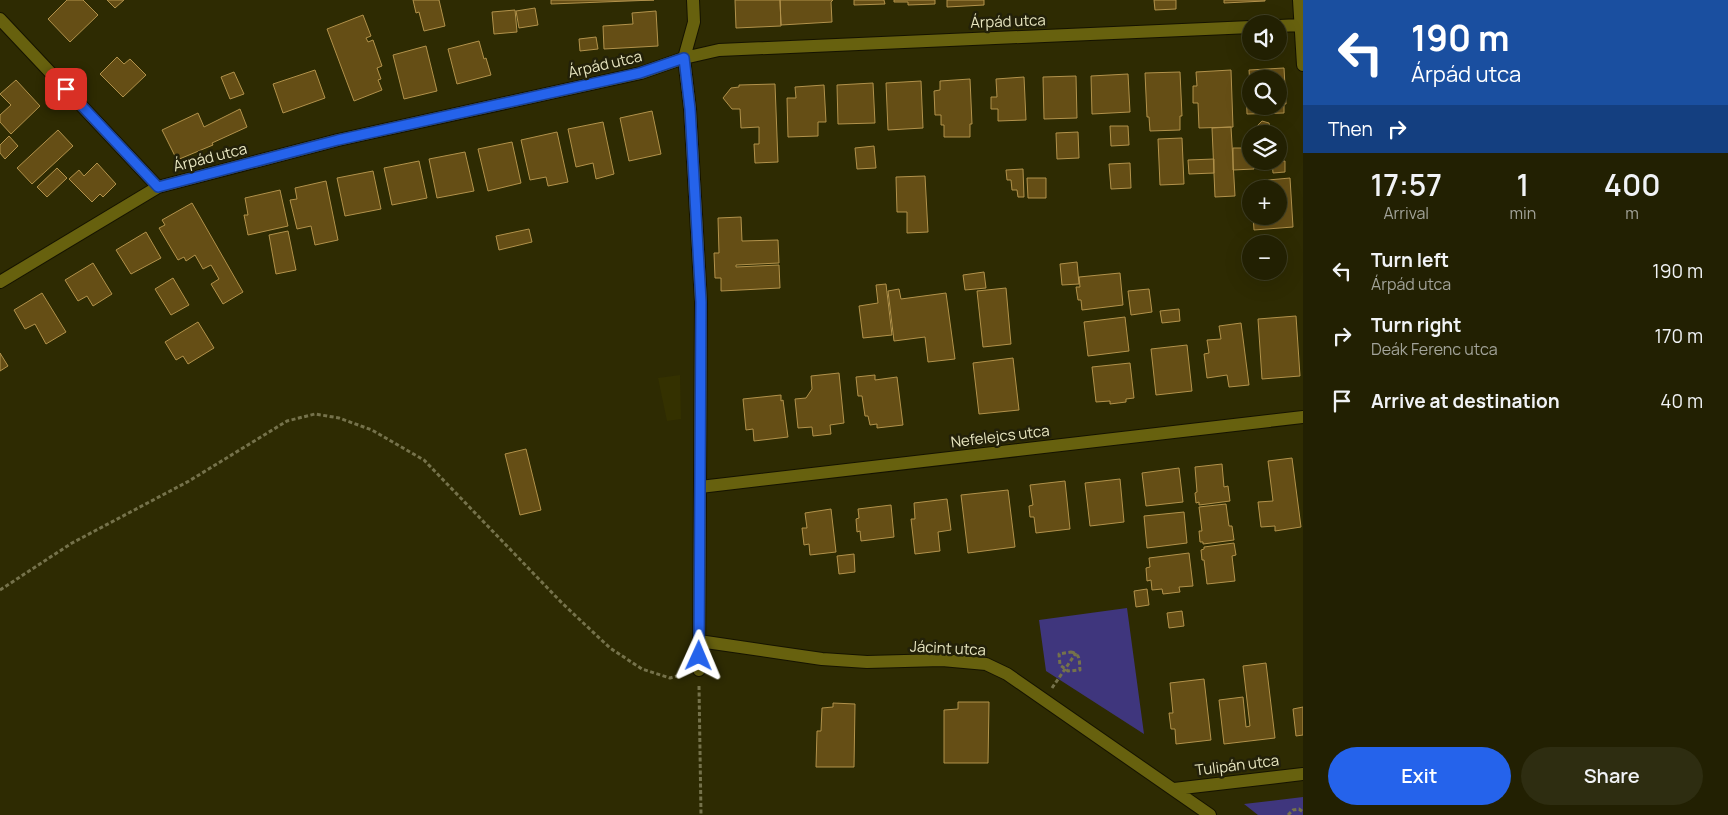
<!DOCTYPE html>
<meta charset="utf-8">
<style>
body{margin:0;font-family:Manrope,sans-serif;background:#2e2d11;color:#f1f3f6;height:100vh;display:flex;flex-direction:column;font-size:19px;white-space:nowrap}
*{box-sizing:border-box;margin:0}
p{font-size:16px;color:#a2a399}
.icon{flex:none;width:28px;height:28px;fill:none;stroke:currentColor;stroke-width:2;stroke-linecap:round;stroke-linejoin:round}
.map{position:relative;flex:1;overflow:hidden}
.side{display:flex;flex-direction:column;background:#222002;width:425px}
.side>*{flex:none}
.top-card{background:#1a4fa0;color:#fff;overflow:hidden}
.tools{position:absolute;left:1242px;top:15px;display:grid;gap:10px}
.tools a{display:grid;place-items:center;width:45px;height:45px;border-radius:50%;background:#222002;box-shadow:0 5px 20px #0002,0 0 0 1px #3f3e24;font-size:25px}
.pin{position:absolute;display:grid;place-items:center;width:42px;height:42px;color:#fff;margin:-21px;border-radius:10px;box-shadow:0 2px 8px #0006}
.me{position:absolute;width:55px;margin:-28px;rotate:1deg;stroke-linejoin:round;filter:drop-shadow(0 0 4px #0008)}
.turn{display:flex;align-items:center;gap:18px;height:105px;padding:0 25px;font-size:22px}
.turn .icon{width:65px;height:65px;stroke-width:2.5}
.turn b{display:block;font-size:35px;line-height:42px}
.then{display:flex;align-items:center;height:48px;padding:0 25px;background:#0003;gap:10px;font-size:19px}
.eta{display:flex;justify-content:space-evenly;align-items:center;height:85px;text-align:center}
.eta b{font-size:30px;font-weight:600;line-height:35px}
.button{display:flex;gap:10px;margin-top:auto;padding:10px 25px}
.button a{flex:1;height:58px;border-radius:30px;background:#2563eb;color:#fff;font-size:20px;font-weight:600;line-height:58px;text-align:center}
.button a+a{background:#2e2d11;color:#f1f3f6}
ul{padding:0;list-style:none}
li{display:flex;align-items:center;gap:15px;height:65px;padding:0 25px}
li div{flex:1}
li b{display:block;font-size:19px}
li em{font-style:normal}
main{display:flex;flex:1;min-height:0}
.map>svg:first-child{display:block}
.built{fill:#343100}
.green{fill:#3f367d}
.building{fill:#654e15;stroke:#b2924b;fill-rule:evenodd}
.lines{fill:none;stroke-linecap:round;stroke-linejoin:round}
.minor-casing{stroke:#151300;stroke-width:14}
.path{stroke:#75724b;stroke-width:3;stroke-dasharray:4 2.5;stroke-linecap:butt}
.minor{stroke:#67610e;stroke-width:12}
.route-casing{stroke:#184099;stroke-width:12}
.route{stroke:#2563eb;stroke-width:9}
.labels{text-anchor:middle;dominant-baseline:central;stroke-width:5;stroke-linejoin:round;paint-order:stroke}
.street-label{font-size:15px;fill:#e8e6c1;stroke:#232109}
</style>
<main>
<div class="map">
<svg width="1303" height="815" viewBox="0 0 1303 815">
<rect width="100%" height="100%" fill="#2e2b02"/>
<path class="built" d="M680,375L681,419L667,421L658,378Z"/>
<path class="green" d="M1127,608L1144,734L1046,671L1039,620Z
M1303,797V815H1258L1244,804Z"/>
<path class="building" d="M67,0H83L98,15L70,42L48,19Z
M107,0H124L115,8Z
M413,0H439L445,26L424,31L419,12L416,13Z
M551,0H654L551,4Z
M735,0H780L781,26L736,28Z
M780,0H833L831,2L832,22L781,25Z
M854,0H884L885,4L854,5Z
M894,0H935V4L908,5V2H894Z
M947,0H984V5L947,7Z
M1154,0H1176V9L1155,10Z
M1224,0H1265V1L1224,3Z
M535,8L538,25L519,28L516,11Z
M515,10L517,32L494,34L492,12Z
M656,11L658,46L604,49L603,26L633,24L632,13Z
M363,15L371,36L366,38L368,42L373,40L382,66L377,68L381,79L378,80L382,90L354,101L327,29Z
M596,37L598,49L580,51L579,39Z
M479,41L484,59L486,58L491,75L457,84L448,49Z
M426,46L437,91L404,99L393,55Z
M117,57L124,64L130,59L146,75L123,97L100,74Z
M1284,68L1286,104H1284V113L1247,114L1246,85H1250L1249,70ZM1251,79H1279V106H1251Z
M315,70L325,98L283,113L273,84Z
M1231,70L1233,127L1199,128L1198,103H1193V86H1197L1196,72Z
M234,72L244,94L230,99L221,77Z
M1180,72L1182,116H1180V130L1150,131L1149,117H1147L1145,73Z
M1128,74L1130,112L1092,114L1091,76Z
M1076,76L1077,118L1044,119L1043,77Z
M1024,77L1026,120L998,121V109H991V97H997L996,79Z
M970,79L972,124H970V137H944V125H941V115H935L934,91L940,90V81Z
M16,80L40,106L11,134L0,122V115L11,105L0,94Z
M921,81L923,128L888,130L886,83Z
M873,83L875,123L838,124L837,85Z
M775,84L778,162L755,163L754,144H759V127L741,128L740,109H732L723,98L731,88L739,87V85Z
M824,85L826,122H818V136L788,137L787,98H796L795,87Z
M240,109L247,127L212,143L213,145L177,160L162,130L198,113L204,127Z
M652,111L661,154L629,161L620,118Z
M1262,121L1269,123L1271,131L1267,134L1258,133L1257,126Z
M603,122L614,174L596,179L593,163L576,167L568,129Z
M1110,126H1128L1129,145L1111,146Z
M1231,127L1235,196L1215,197L1212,128Z
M58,130L73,146L32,184L17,168Z
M557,132L568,182L548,186L546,177L530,180L521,140Z
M1078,132L1079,158L1057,159L1056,133Z
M9,136L18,146L5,159L0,153V145Z
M1182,138L1184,184L1160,185L1158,139Z
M512,142L521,183L488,191L478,149Z
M874,146L876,168L857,169L855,148Z
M1233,148H1251V161H1254V169L1233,170Z
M465,152L474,191L437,198L429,159Z
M1214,159V173L1189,174L1188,160Z
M419,161L427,198L392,205L384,168Z
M1285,161V172L1273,173L1272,162Z
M97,163L116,184L103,197L100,194L92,202L69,179L79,170L84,176Z
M1130,163L1131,188L1111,189L1109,164Z
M57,168L67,178L47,197L37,187Z
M1023,169L1024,197H1018L1017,190H1012L1011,180H1007L1006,170Z
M373,171L381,209L345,216L337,178Z
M925,176L928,232L907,233V212H897L896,177Z
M1027,178H1046V198H1028Z
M1290,178L1293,227L1254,230L1253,216H1279V189H1268V180Z
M326,181L338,240L315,245L311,226L297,229L290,200L297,199L295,188Z
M280,190L288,226L248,235L244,215H248L245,198Z
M192,203L243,292L223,304L211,284L219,279L211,265L203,269L195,255L186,261L184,257L178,260L159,228L165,225L162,220Z
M741,217L742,241L778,240L779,263L736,265V267L779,265L780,288L721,291V278H715L714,253H719L718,218Z
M529,229L532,242L499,250L496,236Z
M288,231L296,270L276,274L269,235Z
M146,232L161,258L131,274L116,250Z
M1077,262L1079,284L1062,285L1060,264Z
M93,263L112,294L93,306L87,296L78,301L65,280Z
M984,272L986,288L965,290L963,275Z
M1120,273L1123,305L1082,310L1081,300H1078L1076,287H1080L1079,277Z
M173,278L189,305L171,315L155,289Z
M886,284L892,335L863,338L859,306L878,303L876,285Z
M1006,288L1011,344L983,347L977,291Z
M899,289L901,299L946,293L955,359L928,362L925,337L894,341L888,291Z
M1149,289L1152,312L1131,315L1128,291Z
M42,293L66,332L46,344L35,324L25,329L14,310Z
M1179,309L1180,321L1162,323L1160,311Z
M1296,316L1300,376L1262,379L1258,319Z
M1125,317L1129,351L1088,356L1084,322Z
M198,322L214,348L188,364L183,356L176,360L165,342Z
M1241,323L1249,385L1229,387L1227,375L1207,378L1204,354L1209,353L1207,340L1221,339L1219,326Z
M1187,345L1192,391L1156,395L1151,349Z
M0,353L8,366L0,371Z
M1013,358L1019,410L979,414L973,363Z
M1130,363L1134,398L1126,399V402L1110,404V401L1096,402L1092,367Z
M839,373L844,423L830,425L831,434L813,436L812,427L798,428L795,399L806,398L812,389L811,376Z
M875,375V380L897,377L903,425L877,428V424L870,425L868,416H865L862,396H858L856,377Z
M781,395V401L783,400L788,437L754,441L753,429L746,430L743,399Z
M526,449L541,510L520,515L505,454Z
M1292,458L1301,527L1275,531V526L1261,527L1258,502L1273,501L1268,461Z
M1222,464L1224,487L1228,486L1230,501L1199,505V502L1196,503L1195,493L1197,492L1195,467Z
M1179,468L1183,502L1146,506L1142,473Z
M1120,479L1124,522L1090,526L1085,483Z
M1065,481L1070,529L1036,533L1034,517H1030L1029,506L1033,505L1030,485Z
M1008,490L1015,547L968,553L961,495Z
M947,499L951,530L938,532L940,551L915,554L911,519H915L914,503Z
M1226,504L1229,526H1232L1234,540L1203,544V542H1200L1199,531H1202L1199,507Z
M891,505L894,537L861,541L860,531L857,532L856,519L859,518L858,509Z
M831,509L836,552L810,555L809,544L804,545L802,528H807L805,513Z
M1184,512L1187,543L1147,548L1144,516Z
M1234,543L1236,555L1232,556L1235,581L1207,584L1204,560H1202L1201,550L1204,549V547Z
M1189,553L1193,586L1179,587L1180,592L1163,594L1162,589L1152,590L1151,580L1147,581L1146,568L1150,567L1149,558Z
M854,554L855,572L839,574L837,556Z
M1147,589L1149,605L1136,607L1134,591Z
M1182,611L1184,626L1169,628L1167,613Z
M1266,663L1275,738L1224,744L1219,700L1243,697L1246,727L1250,726L1243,666Z
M1204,679L1211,740L1176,744L1175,729H1171L1169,713H1173L1170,683Z
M958,702H989L988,763H944V710L958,709Z
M833,703L855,704L854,767H816L817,731H821L822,708L833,707Z
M1303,707V735L1296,736L1293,709Z"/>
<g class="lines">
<defs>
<path id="minor" d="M693,0L694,22L684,58L690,109L701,302L699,670
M1299,0L1303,65
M0,19L158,187
M1279,26L1300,25
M0,282L158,187L338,140L641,73L684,58L719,50L1251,27
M700,487L1303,417
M699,641L822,659L867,662L942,660L986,664L1007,674L1210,815
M1174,789L1303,774"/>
</defs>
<use href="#minor" class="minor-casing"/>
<path class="path" d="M0,590L72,543L189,481L287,421L315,414L339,418L372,430L424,460L562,603L610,648L642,669L670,678L684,674
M1071,652C1081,654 1079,661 1080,670L1068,671L1060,665L1059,654Z
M699,686L701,815
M1052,688L1076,653
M1288,815L1293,810L1299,809L1303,812"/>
<use href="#minor" class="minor"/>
</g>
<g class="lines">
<defs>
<path id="route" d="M66,89L158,187L338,140L640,73L684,58L690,109L701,302L699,656"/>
</defs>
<use href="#route" class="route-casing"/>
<use href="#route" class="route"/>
</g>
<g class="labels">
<g class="street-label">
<text transform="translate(1008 21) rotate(-2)">Árpád utca</text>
<text transform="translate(605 64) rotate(-13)">Árpád utca</text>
<text transform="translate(210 157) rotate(-14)">Árpád utca</text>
<text transform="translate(1000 436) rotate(-7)">Nefelejcs utca</text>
<text transform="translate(948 648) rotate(3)">Jácint utca</text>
<text transform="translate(1237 765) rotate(-7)">Tulipán utca</text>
</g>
</g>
</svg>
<div class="tools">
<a><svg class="icon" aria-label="sound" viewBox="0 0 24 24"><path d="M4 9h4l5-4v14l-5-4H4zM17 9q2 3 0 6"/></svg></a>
<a><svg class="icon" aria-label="search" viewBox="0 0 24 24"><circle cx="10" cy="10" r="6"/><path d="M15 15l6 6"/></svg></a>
<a><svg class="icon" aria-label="layers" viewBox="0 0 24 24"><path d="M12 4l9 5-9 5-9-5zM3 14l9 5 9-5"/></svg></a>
<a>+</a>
<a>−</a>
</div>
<div class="pin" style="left:66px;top:89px;background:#d93025"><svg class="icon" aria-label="arrive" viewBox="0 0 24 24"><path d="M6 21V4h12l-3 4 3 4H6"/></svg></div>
<svg class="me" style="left:699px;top:656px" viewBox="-20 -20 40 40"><path d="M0-17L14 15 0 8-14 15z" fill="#2563eb" stroke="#fff" stroke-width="4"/></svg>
</div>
<section class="side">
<div class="top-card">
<div class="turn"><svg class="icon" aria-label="left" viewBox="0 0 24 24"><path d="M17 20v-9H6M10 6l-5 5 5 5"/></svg><div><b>190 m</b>Árpád utca</div></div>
<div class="then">Then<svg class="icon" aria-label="right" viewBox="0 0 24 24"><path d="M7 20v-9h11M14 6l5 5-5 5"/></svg></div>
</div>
<div class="eta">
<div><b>17:57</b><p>Arrival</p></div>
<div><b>1</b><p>min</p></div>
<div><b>400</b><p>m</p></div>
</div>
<ul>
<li><svg class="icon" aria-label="left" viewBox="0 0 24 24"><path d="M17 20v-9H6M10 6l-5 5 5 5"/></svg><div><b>Turn left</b><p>Árpád utca</p></div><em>190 m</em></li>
<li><svg class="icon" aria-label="right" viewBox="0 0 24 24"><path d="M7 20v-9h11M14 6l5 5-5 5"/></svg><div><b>Turn right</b><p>Deák Ferenc utca</p></div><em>170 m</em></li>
<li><svg class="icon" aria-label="arrive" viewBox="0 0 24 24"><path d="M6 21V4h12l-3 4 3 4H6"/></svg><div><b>Arrive at destination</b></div><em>40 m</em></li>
</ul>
<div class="button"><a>Exit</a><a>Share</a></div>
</section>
</main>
